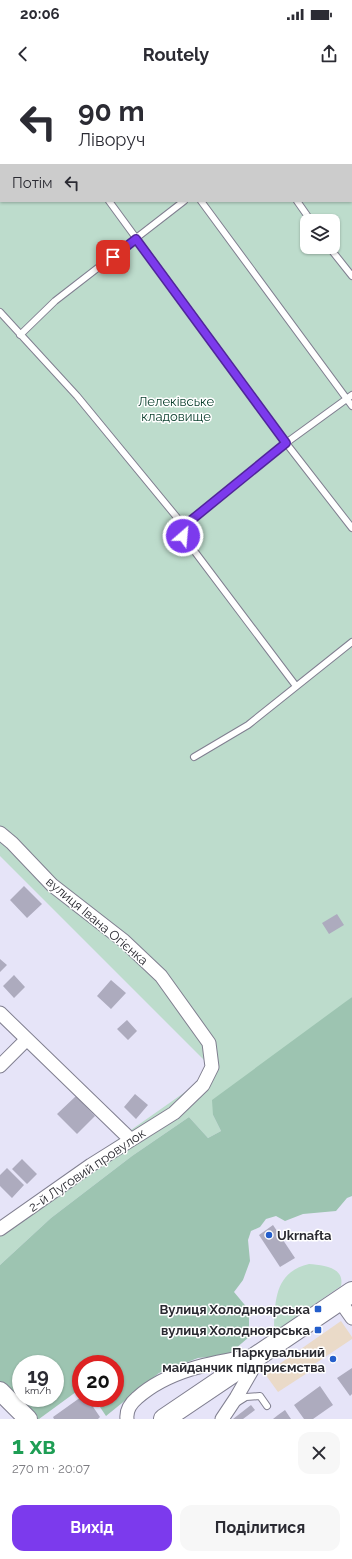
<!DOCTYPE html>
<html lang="uk">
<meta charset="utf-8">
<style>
body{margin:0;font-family:Raleway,sans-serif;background:#f7f7f7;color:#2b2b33;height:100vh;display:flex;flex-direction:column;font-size:15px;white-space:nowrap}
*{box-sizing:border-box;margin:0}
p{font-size:13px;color:#7c7c81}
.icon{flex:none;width:22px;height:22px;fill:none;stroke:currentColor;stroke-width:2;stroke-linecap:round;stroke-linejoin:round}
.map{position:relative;height:1339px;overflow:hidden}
.panel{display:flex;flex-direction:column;background:#fff;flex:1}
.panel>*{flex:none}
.hud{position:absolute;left:0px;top:0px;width:352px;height:122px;box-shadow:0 1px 3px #0004;background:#fff;color:#2b2b33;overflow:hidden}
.tools{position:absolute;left:300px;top:134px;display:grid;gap:8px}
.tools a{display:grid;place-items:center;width:40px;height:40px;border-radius:8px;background:#fff;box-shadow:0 1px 3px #0004;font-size:20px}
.speed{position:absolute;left:12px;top:1275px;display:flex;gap:8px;font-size:20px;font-weight:700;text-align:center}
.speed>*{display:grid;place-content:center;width:52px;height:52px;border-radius:50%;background:#fff;box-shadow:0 1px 3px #0004;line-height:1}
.speed small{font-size:10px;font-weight:400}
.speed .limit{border:6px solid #d22;background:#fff;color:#111}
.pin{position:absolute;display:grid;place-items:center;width:34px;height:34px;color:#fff;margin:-17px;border-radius:8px;box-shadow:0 2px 6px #0006}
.me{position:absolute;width:44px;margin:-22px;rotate:27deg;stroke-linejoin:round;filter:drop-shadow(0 0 3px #0008)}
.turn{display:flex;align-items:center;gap:14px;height:84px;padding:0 12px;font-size:18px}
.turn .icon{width:52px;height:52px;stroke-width:2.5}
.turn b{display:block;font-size:28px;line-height:34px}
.then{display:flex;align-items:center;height:38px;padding:0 12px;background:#0003;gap:8px;font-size:15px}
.round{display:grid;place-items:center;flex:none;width:42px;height:42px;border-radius:12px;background:#f7f7f7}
.head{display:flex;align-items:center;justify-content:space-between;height:68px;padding:0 12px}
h1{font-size:24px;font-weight:700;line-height:30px;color:#1e9e55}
.button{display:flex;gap:8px;margin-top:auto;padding:8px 12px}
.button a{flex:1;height:46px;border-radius:12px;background:#7c3aed;color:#fff;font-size:16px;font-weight:700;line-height:46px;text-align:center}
.button a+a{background:#f7f7f7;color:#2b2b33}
.status{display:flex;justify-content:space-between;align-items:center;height:28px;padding:0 20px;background:#fff;direction:ltr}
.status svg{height:11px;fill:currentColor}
header{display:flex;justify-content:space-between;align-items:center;height:52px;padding:0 12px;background:#fff;font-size:18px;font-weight:700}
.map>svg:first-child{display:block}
.commercial{fill:#eadac8}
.green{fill:#bddccc;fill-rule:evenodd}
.forest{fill:#9dc4b1;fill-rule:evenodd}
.building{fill:#adabbe}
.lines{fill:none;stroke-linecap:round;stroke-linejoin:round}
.lane-casing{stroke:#807f90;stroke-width:8}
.street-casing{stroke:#807f90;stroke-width:15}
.secondary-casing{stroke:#807f90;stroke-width:20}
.primary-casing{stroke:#807f90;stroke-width:22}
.lane{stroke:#fff;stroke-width:6}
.street{stroke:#fff;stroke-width:13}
.secondary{stroke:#fff;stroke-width:18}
.primary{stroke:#fff;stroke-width:20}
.route-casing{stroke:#51269a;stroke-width:10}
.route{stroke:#7c3aed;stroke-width:7}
.poi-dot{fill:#245ecb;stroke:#fff;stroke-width:1.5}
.labels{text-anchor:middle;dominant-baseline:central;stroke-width:3;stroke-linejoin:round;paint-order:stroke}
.park-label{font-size:13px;fill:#053b28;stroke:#fff}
.street-label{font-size:13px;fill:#2a2a31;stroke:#fff}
.poi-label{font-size:13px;font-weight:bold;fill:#2a2a31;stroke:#fff;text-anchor:end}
</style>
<div class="status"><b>20:06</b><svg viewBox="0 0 49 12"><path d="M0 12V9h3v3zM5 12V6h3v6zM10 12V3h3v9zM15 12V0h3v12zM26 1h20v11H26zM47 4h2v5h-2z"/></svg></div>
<header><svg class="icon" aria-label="back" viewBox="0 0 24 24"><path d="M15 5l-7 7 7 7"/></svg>Routely<svg class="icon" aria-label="share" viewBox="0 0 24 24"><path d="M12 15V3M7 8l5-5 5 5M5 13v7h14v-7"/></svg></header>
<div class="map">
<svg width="352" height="1339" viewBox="0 0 352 1339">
<rect width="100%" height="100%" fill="#e6e4f8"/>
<path class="commercial" d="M341,1241L352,1257V1259L313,1285L315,1288L278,1312L265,1294Z"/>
<path class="green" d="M0,0H352V917L213,1035L221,1051L208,1058L189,1037L132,1076L51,1138L0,1185V1142L215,991L0,776ZM1,1H351V121H1ZM307,141H333V167H307Z
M309,1184C323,1185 345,1187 341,1206L276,1251L274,1247C275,1218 276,1192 309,1184Z"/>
<path class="forest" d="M352,917V1116L347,1118L336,1131L303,1134L285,1141L276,1136L266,1139L260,1147L251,1151L248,1160L250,1181L243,1200L234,1212L249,1230V1257L228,1275L198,1278L159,1293L106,1336L94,1318H115V1284H81V1309H80L39,1339H36L0,1303V1185L51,1138L132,1076L189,1037L208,1058L221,1051L213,1035L212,1020ZM21,1284H55V1318H21Z"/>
<path class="building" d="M24,806L42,824L27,838L10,820Z
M337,834L344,845L329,854L322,843Z
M0,879L7,885L0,892Z
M14,895L25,907L14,918L3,906Z
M111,900L126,913L111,929L97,916Z
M127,940L137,951L128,960L117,949Z
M135,1014L148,1025L136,1039L124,1027Z
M76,1016L95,1036L77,1054L57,1034Z
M22,1079L37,1094L27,1104L12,1089Z
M7,1088L24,1105L12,1118L0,1106V1095Z
M273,1145L295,1178L280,1187L259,1155Z
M352,1288V1314L350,1316L337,1298Z
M320,1306L333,1325L313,1339H304L294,1325Z
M81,1317V1318H87L100,1337L98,1339H54L53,1337Z
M251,1325L255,1330L243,1339H233Z
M285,1330L291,1339H273L278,1335Z"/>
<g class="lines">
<defs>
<path id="lane" d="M21,0L22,1
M112,0L113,1
M210,0V1
M351,6L352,5
M109,121L286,363L352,448
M201,121L352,326
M297,121L311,141
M329,167L352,196
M0,232L77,316L184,446L183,456L296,606
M20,255L55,221L184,121
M184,446L286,363L352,315
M194,677L248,645L352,562
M238,1322L246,1317L260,1316L267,1326"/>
<path id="street" d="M0,753L12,763L52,805L124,861L161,896L209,963L212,987L203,1005L174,1033L91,1085L0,1149
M0,933L130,1059
M0,986L27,959
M340,1221L352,1238
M127,1339C126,1330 131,1323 137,1318C168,1290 214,1282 253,1276
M222,1339L236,1318L259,1278"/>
<path id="secondary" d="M0,1311L28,1339"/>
<path id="primary" d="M164,1339L352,1212"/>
</defs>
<use href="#lane" class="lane-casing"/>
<use href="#street" class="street-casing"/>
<use href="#secondary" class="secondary-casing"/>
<use href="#primary" class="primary-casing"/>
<use href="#lane" class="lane"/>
<use href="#street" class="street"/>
<use href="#secondary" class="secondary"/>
<use href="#primary" class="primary"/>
</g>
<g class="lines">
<defs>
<path id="route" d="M113,177L136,159L286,363L184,446L183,456"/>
</defs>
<use href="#route" class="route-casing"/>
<use href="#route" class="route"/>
</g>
<g class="poi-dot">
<circle cx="269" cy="1155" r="4"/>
<rect x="314" y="1225" width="8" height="8" rx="2"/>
<rect x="314" y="1246" width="8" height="8" rx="2"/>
<circle cx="333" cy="1279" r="4"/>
</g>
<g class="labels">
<g class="park-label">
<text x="176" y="321">Лелеківське<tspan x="176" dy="15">кладовище</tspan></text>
</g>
<g class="street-label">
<text transform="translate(97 841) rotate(40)">вулиця Івана Огієнка</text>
<text transform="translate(87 1090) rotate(-34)">2-й Луговий провулок</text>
</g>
<g class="poi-label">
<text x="277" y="1155" text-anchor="start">Ukrnafta</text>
<text x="310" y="1229">Вулиця Холодноярська</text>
<text x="310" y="1250">вулиця Холодноярська</text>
<text x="325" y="1272">Паркувальний<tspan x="325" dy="15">майданчик підприємства</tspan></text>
</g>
</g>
</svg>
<div class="tools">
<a><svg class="icon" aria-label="layers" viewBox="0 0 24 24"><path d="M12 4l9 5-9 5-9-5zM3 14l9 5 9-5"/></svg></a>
</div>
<div class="speed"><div>19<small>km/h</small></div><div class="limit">20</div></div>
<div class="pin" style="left:113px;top:177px;background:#d93025"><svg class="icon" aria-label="arrive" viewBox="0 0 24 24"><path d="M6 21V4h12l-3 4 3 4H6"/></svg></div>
<svg class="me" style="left:183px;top:456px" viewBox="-20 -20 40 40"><circle r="17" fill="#7c3aed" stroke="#fff" stroke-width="3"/><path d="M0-11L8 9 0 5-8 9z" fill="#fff"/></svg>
<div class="hud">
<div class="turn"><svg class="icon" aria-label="left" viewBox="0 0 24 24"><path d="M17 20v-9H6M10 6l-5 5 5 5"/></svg><div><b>90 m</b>Ліворуч</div></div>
<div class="then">Потім<svg class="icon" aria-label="left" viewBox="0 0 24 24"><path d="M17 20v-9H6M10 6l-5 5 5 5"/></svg></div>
</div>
</div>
<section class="panel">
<div class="head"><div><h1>1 хв</h1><p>270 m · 20:07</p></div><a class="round"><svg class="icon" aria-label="close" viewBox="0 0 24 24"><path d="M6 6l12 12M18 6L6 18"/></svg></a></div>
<div class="button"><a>Вихід</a><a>Поділитися</a></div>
</section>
